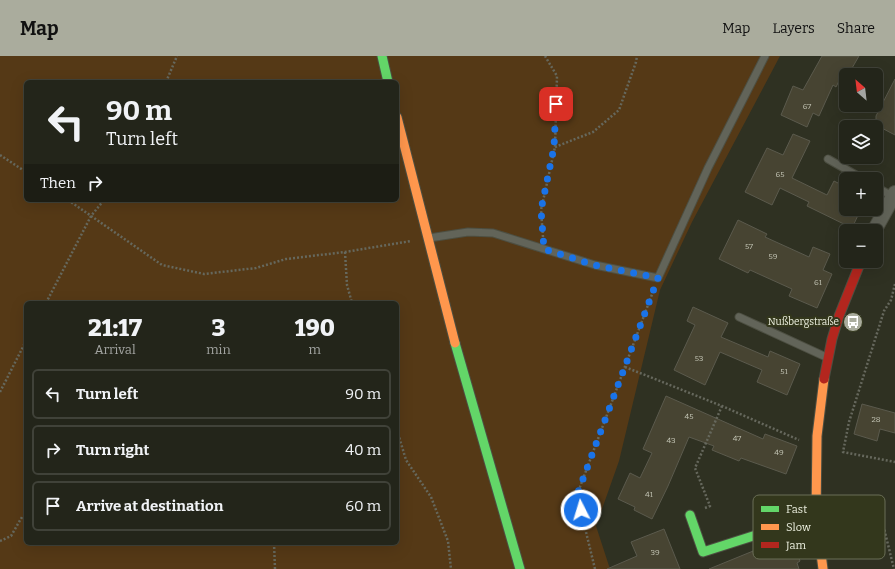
<!DOCTYPE html>
<meta charset="utf-8">
<style>
body{margin:0;font-family:Bitter,serif;background:#2b2d23;color:#f1f3f6;height:100vh;display:flex;flex-direction:column;font-size:15px;white-space:nowrap}
*{box-sizing:border-box;margin:0}
p{font-size:13px;color:#a3a5a2}
.icon{flex:none;width:22px;height:22px;fill:none;stroke:currentColor;stroke-width:2;stroke-linecap:round;stroke-linejoin:round}
.map{position:relative;flex:1;overflow:hidden}
.details{position:absolute;left:24px;top:245px;width:375px;height:244px;display:flex;flex-direction:column;background:#23251a;border-radius:6px;box-shadow:0 4px 16px #0002,0 0 0 1px #404239}
.details>*{flex:none}
.top-card{position:absolute;left:24px;top:24px;width:375px;height:122px;border-radius:6px;box-shadow:0 4px 16px #0002,0 0 0 1px #404239;background:#23251a;color:#f1f3f6;overflow:hidden}
.needle{width:26px;rotate:332deg}
.controls{position:absolute;left:839px;top:12px;display:grid;gap:8px}
.controls a{display:grid;place-items:center;width:44px;height:44px;border-radius:6px;background:#23251a;box-shadow:0 4px 16px #0002,0 0 0 1px #404239;font-size:20px}
.pin{position:absolute;display:grid;place-items:center;width:34px;height:34px;color:#fff;margin:-17px;border-radius:8px;box-shadow:0 2px 6px #0006}
.me{position:absolute;width:44px;margin:-22px;rotate:355deg;stroke-linejoin:round;filter:drop-shadow(0 0 3px #0008)}
.turn{display:flex;align-items:center;gap:14px;height:84px;padding:0 16px;font-size:18px}
.turn .icon{width:52px;height:52px;stroke-width:2.5}
.turn b{display:block;font-size:28px;line-height:34px}
.then{display:flex;align-items:center;height:38px;padding:0 16px;background:#0003;gap:8px;font-size:15px}
.eta{display:flex;justify-content:space-evenly;align-items:center;height:68px;text-align:center}
.eta b{font-size:24px;font-weight:800;line-height:28px}
ul{padding:0;list-style:none}
li{display:flex;align-items:center;gap:12px;height:50px;margin:0 8px 6px;padding:0 8px;border:2px solid #404239;border-radius:6px}
li div{flex:1}
li b{display:block;font-size:15px}
li em{font-style:normal}
header{display:flex;align-items:center;gap:24px;box-sizing:border-box;height:56px;padding:0 20px;background:#aaac9d;color:#111}
header strong{font-size:19px}
nav{display:flex;gap:22px;margin-inline-start:auto;font-size:14px}
.map>svg:first-child{display:block}
.green{fill:#553916;fill-rule:evenodd}
.building{fill:#474432;stroke:#5b5a4d}
.lines{fill:none;stroke-linecap:round;stroke-linejoin:round}
.lane-casing{stroke:#4d4f42;stroke-width:9}
.street-casing{stroke:#4d4f42;stroke-width:16}
.fast-casing{stroke:#4d4f42;stroke-width:11}
.slow-casing{stroke:#4d4f42;stroke-width:11}
.jam-casing{stroke:#4d4f42;stroke-width:11}
.path{stroke:#66685d;stroke-width:2.5;stroke-dasharray:2 2;stroke-linecap:butt}
.lane{stroke:#626459;stroke-width:7}
.street{stroke:#626459;stroke-width:14}
.fast{stroke:#63d668;stroke-width:9}
.slow{stroke:#ff974d;stroke-width:9}
.jam{stroke:#b3261e;stroke-width:9}
.route{stroke:#1a73e8;stroke-width:7;stroke-dasharray:0 12.6}
.labels{text-anchor:middle;dominant-baseline:central;stroke-width:4;stroke-linejoin:round;paint-order:stroke}
.number-label{font-size:8px;fill:#c3c4b4}
.poi-label{font-size:10px;fill:#ecefdf;stroke:#33371c;text-anchor:end}
.key{fill:#33371c;stroke:#6a6e56;stroke-width:1}
.key-label{font-size:11px;fill:#ecefdf}
</style>
<header>
<strong>Map</strong>
<nav><a>Map</a><a>Layers</a><a>Share</a></nav>
</header>
<div class="map">
<svg width="895" height="513" viewBox="0 0 895 513">
<rect width="100%" height="100%" fill="#2f3122"/>
<path class="green" d="M0,0H780L692,166L660,234L619,405L596,470L610,513H0ZM26,26H397V144H26ZM26,247H397V487H26Z"/>
<path class="building" d="M822,0H859L848,19H846V26L840,23L836,31L833,29L819,60L813,57L807,71L781,59L793,30L803,34Z
M895,23V79L876,69V60Z
M793,78L810,85L792,122L827,139L834,125L846,131V153H861L852,172L807,150L809,146L780,132L772,149L745,136L767,92L783,99Z
M738,164L767,178L765,181L809,201L813,191L830,198L823,214L832,218L817,252L789,240L792,233L750,214L748,217L719,203Z
M693,251L728,267L721,281L768,301L770,295L800,308L787,339L757,326L762,314L720,296L705,329L674,314L695,269L687,265Z
M666,340L763,383L765,378L797,390L786,418L741,402L739,405L712,394L714,390L689,381L668,430L652,463L634,454L635,451L618,443L630,417L640,422L652,397L643,393Z
M862,348L895,357V377L880,373L877,385L854,378Z
M664,473L680,513H607L637,500L631,486Z
M790,480L800,505L797,507L799,513H709Z"/>
<g class="lines">
<defs>
<path id="lane" d="M828,103L863,123
M876,131L892,140
M429,182L468,176L493,177L595,209L658,222L708,112L765,0
M739,261L826,301"/>
<path id="street" d="M874,175L895,137"/>
<path id="fast" d="M382,0L388,26
M455,287L520,513
M690,459L703,496L816,460"/>
<path id="slow" d="M397,61L455,287
M823,513L816,460L817,380L824,323"/>
<path id="jam" d="M824,323L832,283L839,260L861,205"/>
</defs>
<use href="#lane" class="lane-casing"/>
<use href="#street" class="street-casing"/>
<use href="#fast" class="fast-casing"/>
<use href="#slow" class="slow-casing"/>
<use href="#jam" class="jam-casing"/>
<path class="path" d="M166,26L177,0
M555,91L593,76L619,54L636,6L637,0
M0,99L26,116
M68,144L162,209L204,218L256,212L286,203L345,196L411,185
M543,181L541,154L555,91L557,20L545,0
M345,196L347,229L352,247
M895,228L891,244L884,255L849,366L843,396L895,406
M46,247L91,160L104,144
M625,311L722,350L799,384
M0,336L26,285
M397,374L406,404L431,441L448,485L451,513
M705,452L710,450L695,412L722,350
M859,461L880,456L894,513
M0,485L11,480L22,461L26,459
M274,487L275,513
M595,513L577,439L654,233"/>
<use href="#lane" class="lane"/>
<use href="#street" class="street"/>
<use href="#fast" class="fast"/>
<use href="#slow" class="slow"/>
<use href="#jam" class="jam"/>
</g>
<g class="lines">
<path class="route" d="M556,48L554,91L541,154L544,193L594,209L658,222L577,439L581,454"/>
</g>
<defs>
<symbol id="bus-disc" viewBox="-11 -11 22 22"><circle r="9.5" fill="#aaac9d" stroke="#33371c"/><path d="M-5-6H5V4H4V6H2V4H-2V6H-4V4H-5ZM-3.5-4V0h7V-4ZM-3.5 1.2v1.5H-2V1.2ZM2 1.2v1.5H3.5V1.2Z" fill="#fff"/></symbol>
</defs>
<g fill-rule="evenodd">
<use href="#bus-disc" x="842" y="255" width="22" height="22"/>
</g>
<g class="labels">
<g class="number-label">
<text x="807" y="50">67</text>
<text x="780" y="118">65</text>
<text x="749" y="190">57</text>
<text x="773" y="200">59</text>
<text x="818" y="226">61</text>
<text x="699" y="302">53</text>
<text x="784" y="315">51</text>
<text x="689" y="360">45</text>
<text x="876" y="363">28</text>
<text x="737" y="382">47</text>
<text x="671" y="384">43</text>
<text x="779" y="396">49</text>
<text x="649" y="438">41</text>
<text x="655" y="496">39</text>
</g>
<g class="poi-label">
<text x="839" y="266">Nußbergstraße</text>
</g>
</g>
<rect x="753" y="439" width="132" height="64" rx="6" class="key"/>
<rect x="761" y="450" width="18" height="6" fill="#63d668"/>
<rect x="761" y="468" width="18" height="6" fill="#ff974d"/>
<rect x="761" y="486" width="18" height="6" fill="#b3261e"/>
<g class="key-label">
<text x="786" y="457">Fast</text>
<text x="786" y="475">Slow</text>
<text x="786" y="493">Jam</text>
</g>
</svg>
<div class="controls">
<a><svg class="needle" viewBox="-14 -14 28 28"><path d="M0-13l5 13h-10z" fill="#e53935"/><path d="M0 13l5-13h-10z" fill="#a3a5a2"/></svg></a>
<a><svg class="icon" aria-label="layers" viewBox="0 0 24 24"><path d="M12 4l9 5-9 5-9-5zM3 14l9 5 9-5"/></svg></a>
<a>+</a>
<a>−</a>
</div>
<div class="pin" style="left:556px;top:48px;background:#d93025"><svg class="icon" aria-label="arrive" viewBox="0 0 24 24"><path d="M6 21V4h12l-3 4 3 4H6"/></svg></div>
<svg class="me" style="left:581px;top:454px" viewBox="-20 -20 40 40"><circle r="17" fill="#1a73e8" stroke="#fff" stroke-width="3"/><path d="M0-11L8 9 0 5-8 9z" fill="#fff"/></svg>
<div class="top-card">
<div class="turn"><svg class="icon" aria-label="left" viewBox="0 0 24 24"><path d="M17 20v-9H6M10 6l-5 5 5 5"/></svg><div><b>90 m</b>Turn left</div></div>
<div class="then">Then<svg class="icon" aria-label="right" viewBox="0 0 24 24"><path d="M7 20v-9h11M14 6l5 5-5 5"/></svg></div>
</div>
<section class="details">
<div class="eta">
<div><b>21:17</b><p>Arrival</p></div>
<div><b>3</b><p>min</p></div>
<div><b>190</b><p>m</p></div>
</div>
<ul>
<li><svg class="icon" aria-label="left" viewBox="0 0 24 24"><path d="M17 20v-9H6M10 6l-5 5 5 5"/></svg><div><b>Turn left</b></div><em>90 m</em></li>
<li><svg class="icon" aria-label="right" viewBox="0 0 24 24"><path d="M7 20v-9h11M14 6l5 5-5 5"/></svg><div><b>Turn right</b></div><em>40 m</em></li>
<li><svg class="icon" aria-label="arrive" viewBox="0 0 24 24"><path d="M6 21V4h12l-3 4 3 4H6"/></svg><div><b>Arrive at destination</b></div><em>60 m</em></li>
</ul>
</section>
</div>
